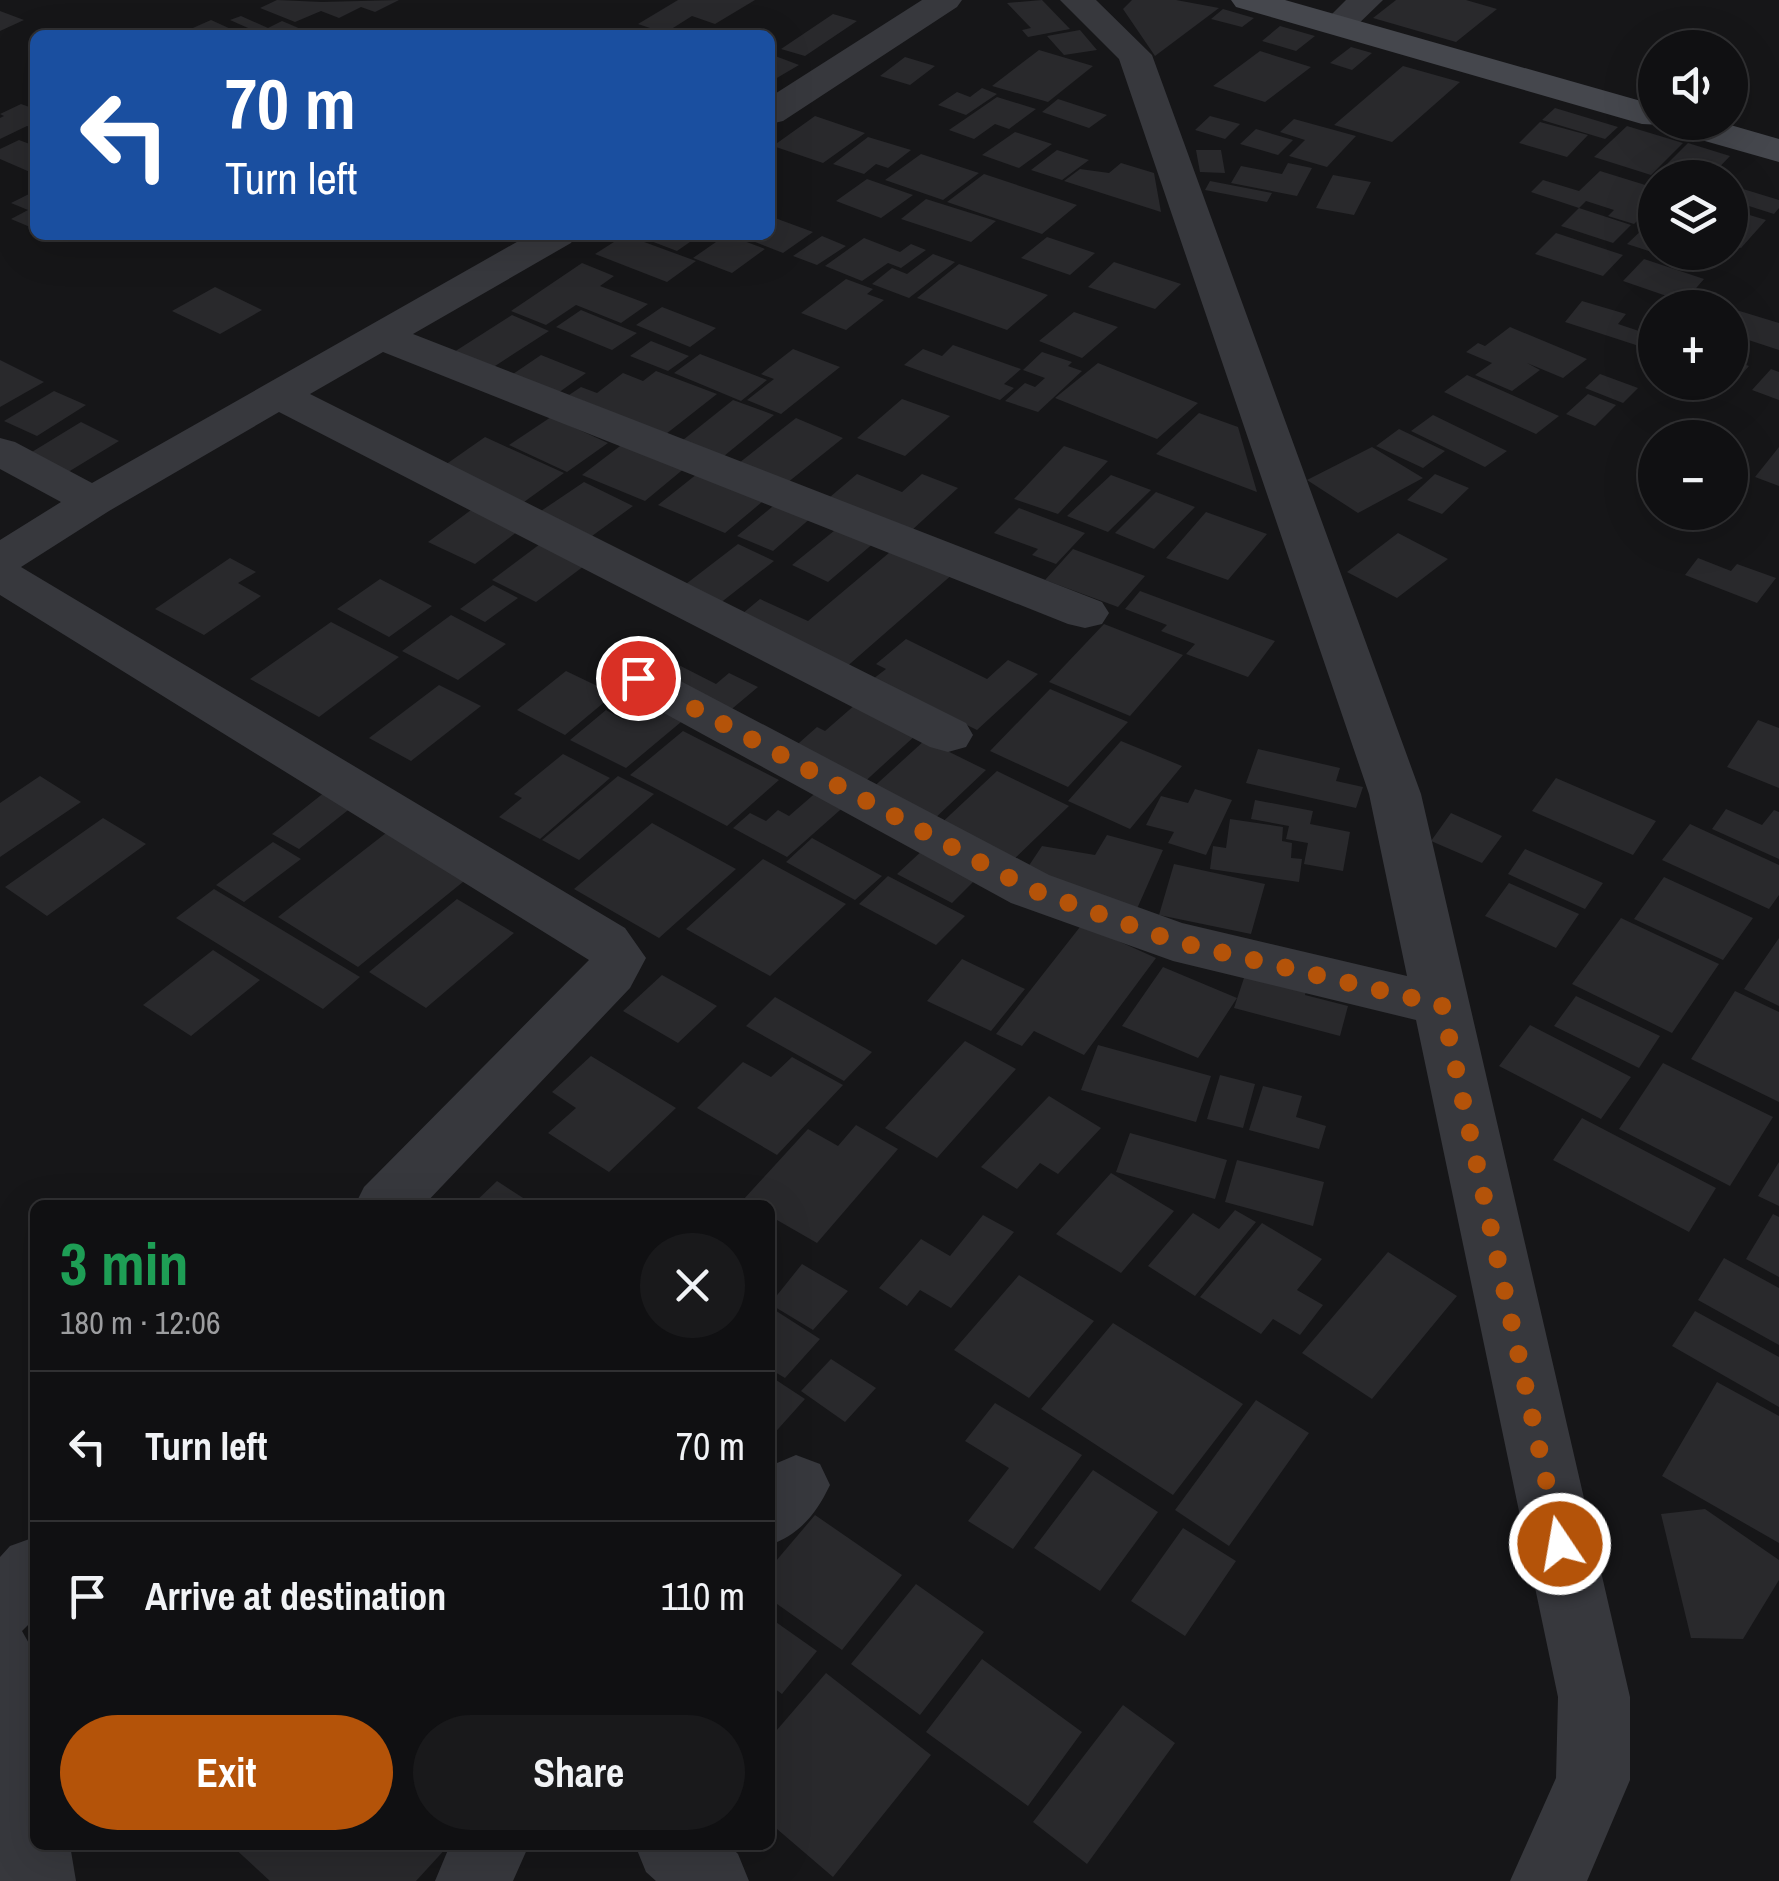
<!DOCTYPE html>
<meta charset="utf-8">
<style>
body{margin:0;font-family:"Archivo Narrow",sans-serif;background:#19191b;color:#f1f3f6;height:100vh;display:flex;flex-direction:column;font-size:38px;white-space:nowrap}
*{box-sizing:border-box;margin:0}
p{font-size:32px;color:#9c9d9f}
.icon{flex:none;width:55px;height:55px;fill:none;stroke:currentColor;stroke-width:2;stroke-linecap:round;stroke-linejoin:round}
.map{position:relative;flex:1;overflow:hidden}
.sheet{position:absolute;left:30px;top:1200px;width:745px;height:650px;display:flex;flex-direction:column;background:#101012;border-radius:15px;box-shadow:0 10px 40px #0002,0 0 0 2px #303032}
.sheet>*{flex:none}
.top-card{position:absolute;left:30px;top:30px;width:745px;height:210px;border-radius:15px;box-shadow:0 10px 40px #0002,0 0 0 2px #303032;background:#1a4fa0;color:#fff;overflow:hidden}
.fabs{position:absolute;left:1638px;top:30px;display:grid;gap:20px}
.fabs a{display:grid;place-items:center;width:110px;height:110px;border-radius:50%;background:#101012;box-shadow:0 10px 40px #0002,0 0 0 2px #303032;font-size:50px}
.pin{position:absolute;display:grid;place-items:center;width:85px;height:85px;color:#fff;margin:-42px;border:5px solid #fff;border-radius:50%;box-shadow:0 2px 10px #0007}
.me{position:absolute;width:110px;margin:-55px;rotate:348deg;stroke-linejoin:round;filter:drop-shadow(0 0 8px #0008)}
.turn{display:flex;align-items:center;gap:35px;height:210px;padding:0 30px;font-size:45px}
.turn .icon{width:130px;height:130px;stroke-width:2.5}
.turn b{display:block;font-size:70px;line-height:85px}
.round{display:grid;place-items:center;flex:none;width:105px;height:105px;border-radius:52px;background:#19191b}
.summary{display:flex;align-items:center;justify-content:space-between;height:170px;padding:0 30px}
h1{font-size:60px;font-weight:800;line-height:75px;color:#1e9e55}
.cta{display:flex;gap:20px;margin-top:auto;padding:20px 30px}
.cta a{flex:1;height:115px;border-radius:60px;background:#b45309;color:#fff;font-size:40px;font-weight:800;line-height:115px;text-align:center}
.cta a+a{background:#19191b;color:#f1f3f6}
ul{padding:0;list-style:none}
li{display:flex;align-items:center;gap:30px;height:150px;padding:0 30px;border-top:2px solid #303032}
li div{flex:1}
li b{display:block;font-size:38px}
li em{font-style:normal}
.map>svg:first-child{display:block}
.building{fill:#29292c}
.lines{fill:none;stroke-linecap:round;stroke-linejoin:round}
.street{fill:#37383d;fill-rule:evenodd}
.secondary{fill:#45474d;fill-rule:evenodd}
.route{stroke:#b45309;stroke-width:18;stroke-dasharray:0 32.4}
</style>
<div class="map">
<svg width="1779" height="1881" viewBox="0 0 1779 1881">
<rect width="100%" height="100%" fill="#161618"/>
<path class="building" d="M277,0L322,2L399,0L375,12L361,7L339,18L321,11L295,22L260,8Z
M678,0H755L715,24L692,16L665,33L638,24Z
M1042,0L1070,29L1028,37L1022,30L1031,28L1007,3Z
M1132,0H1176L1219,8L1155,56L1123,9Z
M1396,0H1466L1497,9L1456,42L1373,18Z
M1223,9L1254,18L1242,27L1211,19Z
M0,11L24,20L0,31Z
M833,14L857,21L805,56L781,49Z
M241,16L268,28L282,21L315,35H264L230,20Z
M211,20L233,30L223,35H177Z
M1280,26L1315,36L1296,51L1262,41Z
M1080,30L1097,50L1064,55L1047,36Z
M1351,47L1372,53L1352,70L1330,63Z
M1039,50L1093,66L1048,102L992,86Z
M1260,51L1311,67L1265,102L1213,86Z
M770,54L799,65L770,82Z
M905,57L935,66L910,85L880,76Z
M1403,66L1460,82L1392,142L1334,125Z
M982,88L997,94L966,115L938,105L957,92L970,97Z
M997,97L1036,109L1009,129L995,124L974,139L949,130Z
M1058,99L1107,115L1089,128L1042,112Z
M21,104L35,109V129L27,126L0,139V118L4,116L0,114Z
M1555,108L1618,127L1605,139L1542,120Z
M815,116L865,133L823,163L773,146Z
M1210,116L1240,124L1225,139L1195,130Z
M1294,119L1356,136L1327,167L1289,156L1305,140L1280,132Z
M1540,122L1588,135L1567,157L1519,143Z
M1627,126L1683,143L1651,175L1594,157Z
M1256,129L1293,140L1278,155L1240,144Z
M1015,132L1052,144L1019,168L982,155Z
M868,137L911,150L888,168L876,164L864,174L833,164Z
M19,140L35,146V169L30,172L0,159V149Z
M1688,143L1730,156L1709,178L1655,176Z
M1057,150L1089,160L1062,180L1031,170Z
M1196,150H1221L1225,173L1200,172Z
M921,154L979,173L943,200L885,180Z
M1121,163L1154,173L1161,212L1064,181L1080,169L1109,173Z
M1288,163L1312,168L1297,196L1231,183L1241,166L1282,174Z
M1600,171L1655,188V203L1634,224L1608,216L1614,210L1586,201L1579,208L1531,192L1543,180L1579,191Z
M984,174L1077,205L1042,234L947,202Z
M1333,175L1371,182L1354,215L1316,208Z
M867,179L913,195L881,218L836,201Z
M1210,181L1272,193L1267,202L1205,190Z
M1730,185L1779,200V208L1774,214L1730,200Z
M35,191V224L30,227L11,219L28,210L11,203Z
M926,199L996,221L971,242L901,219Z
M1579,208L1631,225L1613,243L1561,226Z
M1730,209L1766,220L1741,248L1730,244Z
M775,218L813,232L783,253L745,238L770,235V221Z
M1647,225L1655,227V253L1627,244Z
M1556,233L1623,255L1603,276L1535,254Z
M625,235L696,261L667,282L595,254Z
M635,235H700L677,251Z
M726,235H728L765,249L732,273L693,258Z
M822,236L846,246L817,265L793,256Z
M1047,237L1095,253L1070,275L1021,258Z
M864,238L900,252L911,244L926,250L901,268L888,263L862,281L825,266Z
M933,254L955,262L909,298L872,284L892,268L907,274Z
M1644,259L1704,279L1684,302L1623,281Z
M1114,262L1181,284L1155,309L1088,287Z
M582,263L614,276L600,286L648,304L621,323L576,305L546,325L511,311Z
M959,264L1048,295L1007,330L917,298Z
M846,279L873,289L867,294L884,300L846,330L801,313Z
M215,287L262,310L220,334L172,311Z
M1582,301L1626,314L1618,324L1648,334L1639,346L1565,322Z
M662,307L716,328L690,347L636,325Z
M1733,309L1779,323V350L1730,334Z
M581,310L637,333L612,350L556,327Z
M1074,312L1118,327L1082,358L1039,341Z
M512,315L549,331L492,368L454,352Z
M1510,327L1587,359L1563,378L1527,363L1540,370L1512,391L1475,375L1492,363L1466,352L1478,343L1485,346Z
M651,341L689,356L668,371L630,356Z
M953,345L1021,369L1004,384L1014,388L1000,400L904,365L923,349L942,356Z
M793,349L840,367L781,414L747,400L774,379L761,374Z
M1042,352L1072,362L1068,366L1082,371L1038,412L1005,401L1025,383L1035,387L1045,378L1023,370Z
M700,354L767,380L741,401L674,373Z
M541,355L586,373L558,393L513,374Z
M1730,359L1749,366L1733,384L1730,383Z
M0,360L44,382L0,407Z
M1098,363L1198,403L1157,439L1055,398Z
M1771,369L1779,372V400L1752,390Z
M656,371L717,394L666,434L569,395L581,387L597,393L623,373L643,381Z
M1600,374L1638,388L1623,403L1585,388Z
M1467,375L1559,416L1536,434L1444,392Z
M54,391L86,405L37,436L4,421Z
M1588,394L1616,405L1595,426L1566,414Z
M902,399L950,416L905,456L857,438Z
M733,400L774,415L724,456L683,440Z
M1199,413L1238,427L1257,492L1156,454Z
M1433,415L1507,451L1485,467L1411,431Z
M551,417L608,443L567,472L509,445Z
M796,418L843,438L787,483L739,463Z
M81,422L119,441L60,477L22,458Z
M1399,429L1445,451L1423,468L1376,446Z
M485,437L564,473L524,502L445,465Z
M624,443L686,467L645,501L582,475Z
M1064,446L1108,461L1058,514L1014,499Z
M1372,447L1423,478L1358,513L1307,480Z
M1779,447V486L1755,477Z
M702,470L768,497L725,533L658,505Z
M857,474L902,492L922,474L958,488L912,530L830,497Z
M1435,474L1469,488L1442,514L1407,500Z
M1730,474L1747,479L1730,505Z
M1111,475L1151,490L1108,532L1067,516Z
M584,482L633,506L592,536L541,511Z
M1156,492L1195,507L1154,549L1115,533Z
M778,502L813,516L773,551L737,536Z
M1019,508L1085,533L1056,564L1032,555L1038,549L994,533Z
M471,510L518,531L475,564L428,542Z
M1206,512L1267,534L1228,580L1166,558Z
M840,526L875,542L828,582L792,565Z
M1398,533L1448,559L1397,598L1347,572Z
M544,541L588,563L536,602L492,580Z
M738,544L774,561L719,604L682,587Z
M896,547L954,573L844,669L736,619L760,599L808,621Z
M1073,549L1145,576L1118,607L1045,580Z
M230,558L256,572L238,583L261,596L204,635L155,609Z
M1698,558L1731,571L1737,564L1776,578L1757,603L1685,575Z
M380,579L432,606L389,637L337,609Z
M493,585L518,598L485,622L460,609Z
M1140,591L1275,641L1248,677L1186,654L1195,644L1161,631L1167,625L1125,609Z
M451,615L506,644L458,680L402,651Z
M331,622L399,657L319,717L250,679Z
M1104,624L1183,655L1130,716L1049,682Z
M906,639L987,679L1008,660L1038,674L977,730L873,679L886,669L876,664Z
M669,660L716,684L729,673L758,687L727,713L651,675Z
M566,671L614,694L565,735L517,710Z
M439,685L481,706L411,761L369,738Z
M1050,689L1128,722L1068,787L990,751Z
M649,699L687,717L626,768L570,740L606,710L624,720Z
M856,704L917,734L860,786L791,750L817,727L825,731Z
M1758,720L1779,728V788L1727,767Z
M683,731L779,780L727,826L630,775Z
M925,740L986,770L930,823L868,792Z
M1121,741L1182,766L1130,829L1068,801Z
M1258,749L1340,768L1336,781L1363,787L1356,808L1246,783Z
M563,754L610,778L540,839L499,817L522,798L514,794Z
M997,771L1069,806L1007,866L935,829Z
M40,776L81,802L0,857V803Z
M618,776L654,794L579,860L542,840Z
M1556,778L1656,821L1633,855L1532,811Z
M330,788L357,803L299,849L272,834Z
M1195,789L1232,800L1206,855L1168,843L1174,832L1146,825L1161,796L1188,803Z
M819,790L848,803L787,857L733,828L750,813L766,821L778,810L789,816Z
M1255,800L1313,811L1310,824L1350,832L1343,871L1304,864L1308,843L1286,839L1289,826L1251,819Z
M1726,809L1762,825L1774,810L1779,812V859L1712,829Z
M1451,813L1502,836L1482,863L1431,841Z
M103,818L146,844L47,916L5,887Z
M1230,819L1283,827L1282,841L1292,843L1291,858L1302,859L1299,882L1210,869L1213,846L1226,848Z
M652,823L736,869L659,938L574,889Z
M1690,824L1779,865V895L1769,909L1662,860Z
M395,826L474,873L358,967L278,917Z
M1107,835L1163,850L1132,920L1024,873L1042,846L1095,855Z
M812,838L882,876L855,900L786,862Z
M273,842L301,859L244,902L216,885Z
M925,848L979,876L952,903L897,874Z
M1525,849L1603,883L1585,909L1508,874Z
M763,859L846,904L770,976L686,929Z
M1174,864L1265,884L1251,934L1159,915Z
M888,876L965,916L936,945L859,904Z
M1664,877L1753,918L1723,960L1634,919Z
M1509,883L1579,914L1556,948L1485,916Z
M214,889L360,977L323,1009L176,918Z
M457,899L514,933L426,1008L369,972Z
M1087,918L1116,940L1156,958L1084,1055L1034,1031L1022,1046L996,1034Z
M1621,918L1719,964L1672,1033L1572,984Z
M1779,938V1006L1744,989Z
M213,950L260,980L191,1036L143,1005Z
M962,959L1025,989L991,1031L927,1001Z
M1163,967L1237,998L1198,1058L1122,1026Z
M1246,972L1307,988L1305,995L1348,1006L1340,1036L1234,1008Z
M662,975L717,1006L678,1043L623,1011Z
M1735,991L1779,1012V1102L1691,1059Z
M1576,996L1660,1036L1639,1068L1554,1026Z
M775,997L872,1052L844,1081L746,1026Z
M1530,1025L1631,1077L1601,1119L1499,1066Z
M965,1041L1016,1069L937,1158L885,1128Z
M1098,1045L1211,1076L1196,1122L1081,1090Z
M591,1056L676,1108L609,1172L548,1133L576,1108L552,1092Z
M792,1057L843,1085L777,1155L697,1108L743,1062L771,1077Z
M1663,1063L1773,1117L1730,1186L1619,1129Z
M1220,1075L1255,1084L1243,1128L1207,1119Z
M1263,1086L1302,1096L1296,1117L1326,1126L1319,1149L1249,1130Z
M1049,1096L1101,1128L1058,1174L1040,1163L1017,1189L981,1167Z
M1582,1118L1716,1188L1689,1232L1553,1160Z
M856,1125L898,1149L817,1243L770,1216V1205H752L743,1200L808,1129L838,1146Z
M1130,1133L1227,1160L1215,1199L1116,1172Z
M1237,1160L1324,1182L1313,1226L1225,1202Z
M1779,1162V1206L1758,1196Z
M1111,1173L1174,1211L1121,1273L1056,1234Z
M497,1181L534,1205H472Z
M1235,1210L1256,1222L1195,1296L1148,1266L1193,1213L1219,1229Z
M1773,1214L1779,1217V1277L1746,1259Z
M983,1215L1014,1232L951,1308L920,1290L907,1306L879,1288L921,1239L950,1256Z
M1262,1223L1322,1259L1297,1290L1323,1305L1300,1335L1273,1319L1261,1334L1200,1297Z
M1388,1252L1457,1296L1372,1399L1302,1353Z
M1724,1258L1779,1288V1345L1698,1300Z
M802,1264L848,1291L813,1330L770,1304Z
M1019,1275L1094,1321L1029,1398L954,1350Z
M770,1307L820,1339L785,1378L770,1369Z
M1695,1311L1779,1357V1407L1672,1346Z
M1113,1323L1243,1404L1173,1495L1041,1409Z
M831,1359L876,1388L845,1422L801,1391Z
M770,1376L805,1399L770,1438Z
M1717,1382L1779,1416V1543L1662,1476Z
M1256,1400L1309,1433L1229,1546L1175,1510Z
M995,1403L1082,1455L1013,1549L968,1521L1009,1468L965,1441Z
M1093,1470L1158,1512L1100,1591L1034,1548Z
M1705,1509L1779,1560V1580L1743,1639L1691,1638L1661,1514Z
M815,1515L902,1575L842,1650L770,1599V1568Z
M1183,1528L1236,1561L1185,1636L1131,1601Z
M916,1584L984,1632L920,1715L851,1664Z
M773,1620L817,1651L782,1694L770,1685Z
M982,1659L1082,1732L1028,1806L926,1732Z
M826,1673L931,1755L833,1877L770,1823V1738Z
M1123,1705L1175,1743L1087,1864L1033,1822Z
M231,1845H449L416,1881H270Z"/>
<g class="lines">
<path class="street" d="M922,0H962L957,7L783,121L770,124V97Z
M1060,0H1096L1152,55L1421,794L1630,1697V1780L1587,1881H1510L1556,1778L1558,1697L1416,1020L1173,961L1011,903L620,689L613,678L620,667L637,662L654,667L1049,875L1182,923L1407,976L1369,794L1119,59Z
M1346,0H1383L1350,32H1326L1321,25Z
M529,235H576L571,243L413,334L1102,602L1109,613L1102,624L1085,628L1068,624L383,352L310,394L966,723L973,735L966,747L948,752L930,747L279,412L109,511L21,567L625,928L646,958L630,988L424,1205H355L364,1187L589,960L0,595V540L61,502L0,469V438L15,442L92,483Z
M796,1455L820,1464L830,1485C816,1514 800,1534 770,1545V1466Z
M35,1537V1618L22,1631L35,1654V1845H70L76,1881H0V1557L10,1546Z
M450,1845H529L513,1881H435Z
M635,1845H729L738,1854L749,1881H656L646,1872Z"/>
<path class="secondary" d="M1231,0H1285L1655,105V122H1720L1779,139V162L1666,130L1663,125L1642,124L1236,7Z"/>
</g>
<g class="lines">
<path class="route" d="M638,678L1030,889L1174,941L1442,1005L1560,1544"/>
</g>
</svg>
<div class="fabs">
<a><svg class="icon" aria-label="sound" viewBox="0 0 24 24"><path d="M4 9h4l5-4v14l-5-4H4zM17 9q2 3 0 6"/></svg></a>
<a><svg class="icon" aria-label="layers" viewBox="0 0 24 24"><path d="M12 4l9 5-9 5-9-5zM3 14l9 5 9-5"/></svg></a>
<a>+</a>
<a>−</a>
</div>
<div class="pin" style="left:638px;top:678px;background:#d93025"><svg class="icon" aria-label="arrive" viewBox="0 0 24 24"><path d="M6 21V4h12l-3 4 3 4H6"/></svg></div>
<svg class="me" style="left:1560px;top:1544px" viewBox="-20 -20 40 40"><circle r="17" fill="#b45309" stroke="#fff" stroke-width="3"/><path d="M0-11L8 9 0 5-8 9z" fill="#fff"/></svg>
<div class="top-card">
<div class="turn"><svg class="icon" aria-label="left" viewBox="0 0 24 24"><path d="M17 20v-9H6M10 6l-5 5 5 5"/></svg><div><b>70 m</b>Turn left</div></div>
</div>
<section class="sheet">
<div class="summary"><div><h1>3 min</h1><p>180 m · 12:06</p></div><a class="round"><svg class="icon" aria-label="close" viewBox="0 0 24 24"><path d="M6 6l12 12M18 6L6 18"/></svg></a></div>
<ul>
<li><svg class="icon" aria-label="left" viewBox="0 0 24 24"><path d="M17 20v-9H6M10 6l-5 5 5 5"/></svg><div><b>Turn left</b></div><em>70 m</em></li>
<li><svg class="icon" aria-label="arrive" viewBox="0 0 24 24"><path d="M6 21V4h12l-3 4 3 4H6"/></svg><div><b>Arrive at destination</b></div><em>110 m</em></li>
</ul>
<div class="cta"><a>Exit</a><a>Share</a></div>
</section>
</div>
